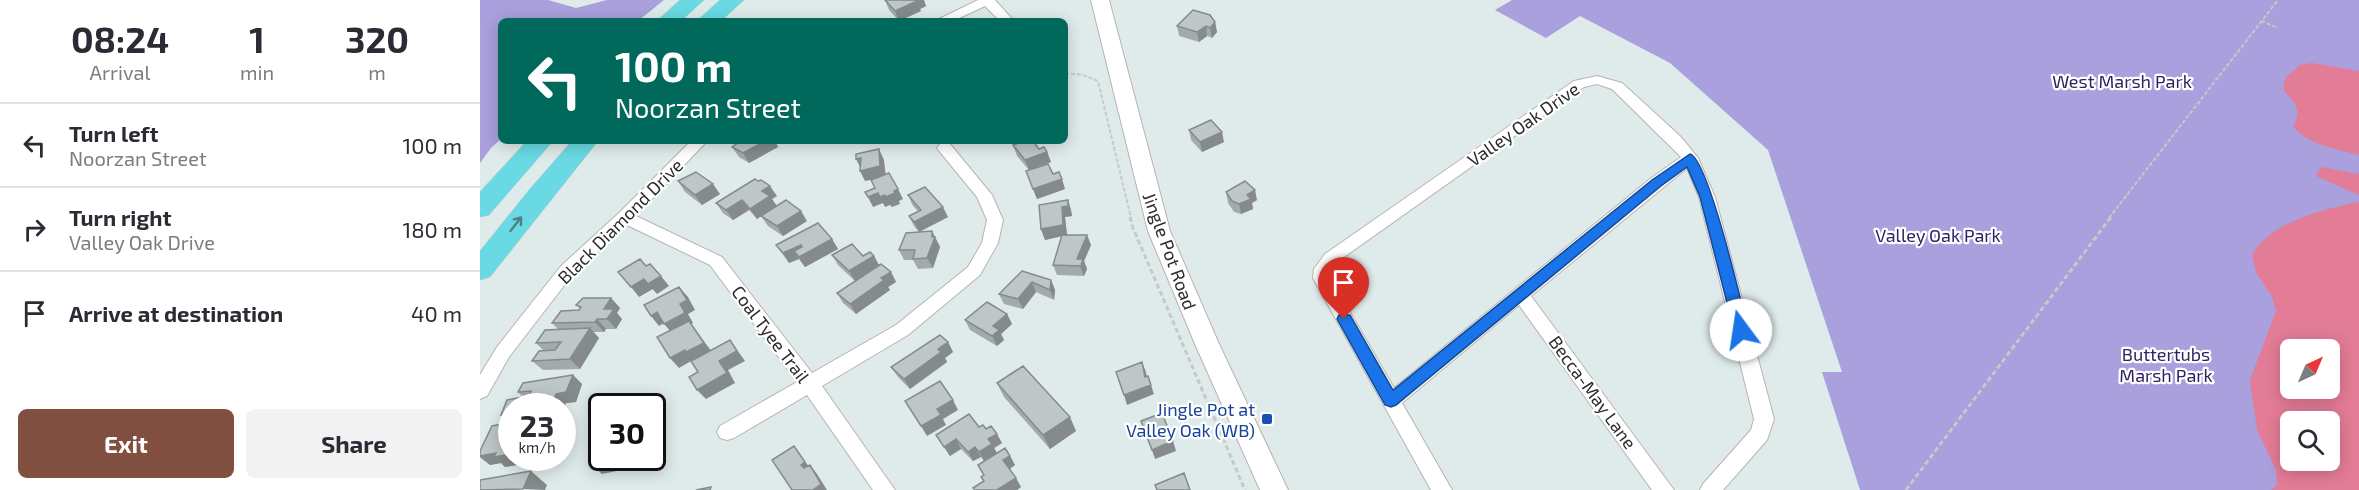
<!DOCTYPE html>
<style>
body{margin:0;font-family:"Exo 2",sans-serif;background:#f2f2f3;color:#2b2b33;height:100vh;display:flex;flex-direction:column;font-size:22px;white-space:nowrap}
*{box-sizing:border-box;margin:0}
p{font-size:20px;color:#7c7c81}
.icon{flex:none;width:33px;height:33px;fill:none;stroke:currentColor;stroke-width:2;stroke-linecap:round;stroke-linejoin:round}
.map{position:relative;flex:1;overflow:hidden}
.panel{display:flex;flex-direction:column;background:#fff;width:480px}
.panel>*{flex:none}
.hud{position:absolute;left:18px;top:18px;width:570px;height:126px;border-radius:9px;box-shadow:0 3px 15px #0003;background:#00695c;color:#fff;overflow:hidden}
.needle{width:39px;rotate:44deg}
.tools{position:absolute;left:1800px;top:339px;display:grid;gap:12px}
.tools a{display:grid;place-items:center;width:60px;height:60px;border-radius:9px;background:#fff;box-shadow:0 3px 15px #0003;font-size:30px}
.speed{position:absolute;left:18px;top:393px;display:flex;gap:12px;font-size:30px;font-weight:700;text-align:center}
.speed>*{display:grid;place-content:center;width:78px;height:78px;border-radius:50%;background:#fff;box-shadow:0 3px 15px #0003;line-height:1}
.speed small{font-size:15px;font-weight:400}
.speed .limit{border:3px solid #111;border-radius:9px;background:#fff;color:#111}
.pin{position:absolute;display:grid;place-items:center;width:51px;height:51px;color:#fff;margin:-62px -26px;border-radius:50% 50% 50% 0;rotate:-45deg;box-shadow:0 0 6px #0007}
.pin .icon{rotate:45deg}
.me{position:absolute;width:66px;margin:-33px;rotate:346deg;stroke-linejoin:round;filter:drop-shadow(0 0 4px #0008)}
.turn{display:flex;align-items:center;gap:21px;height:126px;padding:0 18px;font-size:27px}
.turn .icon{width:78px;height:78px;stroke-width:2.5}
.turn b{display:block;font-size:42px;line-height:51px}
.eta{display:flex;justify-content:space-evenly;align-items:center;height:102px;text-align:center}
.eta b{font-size:36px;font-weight:700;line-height:42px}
.cta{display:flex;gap:12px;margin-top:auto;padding:12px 18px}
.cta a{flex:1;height:69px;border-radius:9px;background:#804f3f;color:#fff;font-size:24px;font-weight:700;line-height:69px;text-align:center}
.cta a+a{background:#f2f2f3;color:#2b2b33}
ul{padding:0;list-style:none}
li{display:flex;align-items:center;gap:18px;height:84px;padding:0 18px;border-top:2px solid #e1e1e2}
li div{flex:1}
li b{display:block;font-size:22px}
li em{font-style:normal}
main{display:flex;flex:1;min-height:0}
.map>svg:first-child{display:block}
.green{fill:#a9a0dd;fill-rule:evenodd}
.water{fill:#e37c96;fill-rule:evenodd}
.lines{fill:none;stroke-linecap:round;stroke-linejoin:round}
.minor-casing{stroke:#bab2af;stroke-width:2}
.secondary-casing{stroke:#bab2af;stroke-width:2}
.trunk-casing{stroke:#c8c8c8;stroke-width:1}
.path-far1{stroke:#c8c8c8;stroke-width:2;stroke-dasharray:4 2;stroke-linecap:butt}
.path{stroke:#c8c8c8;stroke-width:3;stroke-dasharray:5 3;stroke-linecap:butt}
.minor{fill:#fff;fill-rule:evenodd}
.secondary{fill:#fff;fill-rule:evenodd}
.trunk{fill:#69dae3;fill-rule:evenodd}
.wall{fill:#a3aaab}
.shaded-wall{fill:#858b8b}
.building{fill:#bec6c7;stroke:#858b8b;stroke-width:1.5}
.oneway{stroke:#4a8287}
.route{fill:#1a73e8;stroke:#114b97;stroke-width:1.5}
.transit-dot{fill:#1a4fb4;stroke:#fff;stroke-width:2}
.labels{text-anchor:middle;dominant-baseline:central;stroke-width:4.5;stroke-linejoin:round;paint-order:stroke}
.park-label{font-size:18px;fill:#332162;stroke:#fff}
.street-label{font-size:18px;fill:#2b2b2b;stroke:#fff}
.transit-label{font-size:18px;fill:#164399;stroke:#fff;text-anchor:end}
</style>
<main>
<section class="panel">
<div class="eta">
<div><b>08:24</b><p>Arrival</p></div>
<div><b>1</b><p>min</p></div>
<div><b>320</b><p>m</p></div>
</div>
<ul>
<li><svg class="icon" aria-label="left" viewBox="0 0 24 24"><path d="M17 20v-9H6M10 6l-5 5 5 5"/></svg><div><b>Turn left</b><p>Noorzan Street</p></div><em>100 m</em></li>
<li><svg class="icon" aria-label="right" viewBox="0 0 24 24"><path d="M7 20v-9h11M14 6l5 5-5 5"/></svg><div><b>Turn right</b><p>Valley Oak Drive</p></div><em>180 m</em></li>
<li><svg class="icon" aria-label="arrive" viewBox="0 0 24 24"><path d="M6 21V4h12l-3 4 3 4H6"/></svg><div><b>Arrive at destination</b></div><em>40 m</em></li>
</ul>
<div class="cta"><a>Exit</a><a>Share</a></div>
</section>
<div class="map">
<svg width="1879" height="490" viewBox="0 0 1879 490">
<rect width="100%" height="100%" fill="#dfebeb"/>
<path class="green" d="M0,0H68L96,8L127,0H184L158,21H21V139L11,148L0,163Z
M1032,0H1879V490H1380L1342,372H1362L1288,150L1190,63L1100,16L1066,38L1015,10ZM1810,350H1850V388H1810ZM1810,422H1850V460H1810Z"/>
<path class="water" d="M1832,63L1879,71V155C1855,149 1830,145 1813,127C1822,110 1816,103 1804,91C1802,73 1812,76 1819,65Z
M1841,167L1879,174V195L1836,176Z
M1879,202V490H1791L1797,485L1796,470L1777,430L1770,380L1796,311L1792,297L1776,272L1772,255C1789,223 1845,208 1879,202ZM1810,350H1850V388H1810ZM1810,422H1850V460H1810Z"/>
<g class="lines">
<defs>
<path id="minor" d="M498,0H515L534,21H520L505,6L473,21H455Z
M1117,76L1142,83L1201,137L1218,158L1235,197L1294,419L1287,440L1243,490H1220L1223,484L1271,430L1274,419L1219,197L1207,168L1051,296L1194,490H1172L1039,305L922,403L972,490H951L833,278L834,269L845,254L1094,81ZM1117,84L1132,89L1201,157L1170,179L914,388L850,278V271L857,262L1104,87Z
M211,141H227L156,216L242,257L332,373L416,325L488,267L502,243L507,220L497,197L460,152L457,148L460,144H470L512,195L523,220L518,243L500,275L428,335L342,386L415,490H393L327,395L254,438L247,440L240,438L237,432L240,426L317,382L230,265L147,225L93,274L29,357L7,396L0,399V375L17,347L81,266L139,213Z"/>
<path id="secondary" d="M611,0H629L690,231L739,344L808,490H780L715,344L668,231Z"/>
<path id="trunk" d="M200,0H224L201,21H177Z
M240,0H264L241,21H217Z
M47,141H73L9,215L0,217V192Z
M92,141H118L10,277L0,280V251L49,190Z"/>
</defs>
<use href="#minor" class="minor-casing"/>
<use href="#secondary" class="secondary-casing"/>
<use href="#trunk" class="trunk-casing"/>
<path class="path-far1" d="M1781,21L1798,28
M585,73L603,75L618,81L651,218
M1629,218L1798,0"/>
<path class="path" d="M650,217L653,228L765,490
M1426,490L1631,217"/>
<use href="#minor" class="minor"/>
<use href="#secondary" class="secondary"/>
<use href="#trunk" class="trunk"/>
</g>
<path class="wall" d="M405,0L445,1L444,2L446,6L440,9L441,11L419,21L409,10Z
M735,22L737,32L732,38L727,36L719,42L699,36L697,26Z
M709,130L744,142L722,152L711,140Z
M261,141H295L298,147L269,163L259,157L252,147Z
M533,145L559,149L567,152L571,162L557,167L573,174L585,189L557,199L546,171L549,170L537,156Z
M198,181L240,194L222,205L205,192Z
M746,192L777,200L772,203L773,209L761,214L754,212L748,203Z
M428,195L468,217L439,232L452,231L460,247L453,268L438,269L433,260H424L419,250L439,232L434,226L429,216L438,211L433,206Z
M297,196L292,199L296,206L327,221L303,236L288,226L281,216L277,219L269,210L253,220L243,213L236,203Z
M588,200L591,210L592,216L585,217L587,235H607L611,245L604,261L607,269L604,276L577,275L573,265L582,236L565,240L561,229Z
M352,239L358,249L325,267L319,259L309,263L296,245Z
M352,255L394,256L399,265L411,272L416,282L408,287L410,290L376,314L363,303L357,293L375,281L358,265Z
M542,271L571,280L575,290L574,300L556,292L543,309L524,304L519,294Z
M131,298L140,308L137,313L142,319L136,329H126L124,332H113L119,338L100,369L63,370L52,361L64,351L56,343L79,330L72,323L99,310L100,309L96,305Z
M527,314L532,324L521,334L524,340L517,346L490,330L485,320Z
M468,342L473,352L465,358L467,362L430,389L418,377L411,367Z
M93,375L102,384L96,402L86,403L82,414V406H32V458H50L48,463L25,467L21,463L10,465L0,457V451L12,426L30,422L21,415L27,400L43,397L38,392L43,383Z
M517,383L596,431L570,449L524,397Z
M499,427L506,429L522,443L514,448L517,453L530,456L535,465L530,469L541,487L537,490H494L503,482L504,475L498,465L504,461L501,457L493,461L481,449L470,456L456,435Z"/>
<path class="shaded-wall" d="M435,0H444L446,6L440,9L441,11L419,21L415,11Z
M735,22L737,32L732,38L730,28Z
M726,26L727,36L719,42L717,32Z
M742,132L744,142L722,152L720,142Z
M285,141H295L298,147L269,163L263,153Z
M399,149L404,160L406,177L385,181L380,171Z
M567,152L571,162L549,170L545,160Z
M381,158V169L376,159Z
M582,179L585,189L557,199L553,189Z
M233,184L240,194L222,205L215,195Z
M290,186L297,196L292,199L297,206L277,219L270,209L282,191Z
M418,189L423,199L419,201L420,204L412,207L410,205L405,207L400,197Z
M775,190L777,200L772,203L773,209L761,214L759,204L767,195Z
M398,193L403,203L393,207L388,197Z
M262,200L269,210L253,220L246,210Z
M588,200L591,210L592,216L585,217L587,235L565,240L561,229Z
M463,207L468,217L439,232L434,222Z
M321,211L327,221L303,236L297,226Z
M452,231L460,247L453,268L447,258Z
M607,235L611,245L604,261L607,269L604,276L597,259Z
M352,239L358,249L325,267L314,251L319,259L309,263L303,253L321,245Z
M394,256L400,267L375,281L369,271Z
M411,272L416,282L408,287L410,290L376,314L370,304L401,278Z
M181,276L189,286L177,294L168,284Z
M164,279L173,289L159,297L151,287Z
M571,280L575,290L574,300L570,290Z
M552,282L556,292L543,309L538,299Z
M199,287L208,297L215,310L208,314L213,323L211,324L232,352L213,360L199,368L190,358L193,334L184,324Z
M131,298L140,308L137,313L142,319L136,329L127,319L124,309Z
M177,312L186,322L179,326L171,316Z
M527,314L532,324L521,334L524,340L517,346L512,336L513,326Z
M117,319L126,329L124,332L115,322Z
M110,328L119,338L100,369L90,359Z
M250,340L265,361L248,370L255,383L226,399L217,390L239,361Z
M468,342L473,352L465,358L467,362L430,389L424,379L458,349Z
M662,362L666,372L668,386L671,385L674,394L647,405L644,395L665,377Z
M93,375L102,384L96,402L86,403L82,414V406H67L76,394Z
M473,400L478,410L463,419L466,425L447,436L441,426L457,409Z
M32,413V424L21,415Z
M590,417L596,431L570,449L563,435Z
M172,421L176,426L172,439Z
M517,434L522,443L514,448L517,453L504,461L499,452L508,439Z
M476,439L481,449L470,456L464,447Z
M693,441L696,451L675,459L672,450Z
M314,446L321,456L333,472L329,474L321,465Z
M495,447L501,457L493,461L488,452Z
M16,453L32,454V458H50L48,463L25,467L21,463L10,465L0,457V456Z
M530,456L535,465L529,469L523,460Z
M145,458H164L161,466L122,474L111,464Z
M330,465L337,474L347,490H333Z
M51,471L67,485L65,490L43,489Z
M536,478L541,487L537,490H517Z"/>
<path class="building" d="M405,0H436L437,1L415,11Z
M713,10L730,15L735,22L730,28L726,26L717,32L697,26Z
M731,120L742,132L720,142L709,130Z
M261,141H285L263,153L252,147Z
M545,141H553L559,149L564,147L567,152L545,160L533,145Z
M399,149L400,166L380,171L381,158L376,159V154Z
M568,164L573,174L579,172L582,179L553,189L546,171Z
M216,172L233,184L215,195L198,181Z
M409,173L418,189L414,191L415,193L406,197L405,195L400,197L398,193L388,197L385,192L395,188L391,180Z
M275,179L278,181L281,180L290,186L282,191L290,196L270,209L262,200L246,210L236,203Z
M765,181L775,190L767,195L771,199L759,204L752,201L746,192Z
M445,187L463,207L434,222L429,216L441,210L428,195Z
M306,200L321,211L297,226L281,216Z
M588,200V206L582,207L583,225L561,229L559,205Z
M338,223L352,239L319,257L314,251L322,247L321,245L303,253L296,245Z
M452,231V237H455L447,258L433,259L435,250H419L426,233Z
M582,235H607L597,259H603L601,266L573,265Z
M372,244L383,256L390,252L394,256L369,271L352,255Z
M160,259L166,266L170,264L181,276L168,284L164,279L151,287L138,272Z
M401,264L411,272L401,278L404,280L370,304L357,293Z
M542,271L571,280L570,290L552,282L538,299L519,294Z
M199,287L207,300L200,304L205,313L184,324L177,312L171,316L164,305Z
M103,298H131L124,309H134L127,319H117L115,322L72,323L81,311L99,310L101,307L96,305Z
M507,302L527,314L513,326L519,330L512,336L485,320Z
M209,321L224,343L206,352L205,350L190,358L177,337Z
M110,328L90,359L52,361L59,351L75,350L81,342L56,343L65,330Z
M460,335L468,342L458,349L461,352L424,379L411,367Z
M250,340L257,351L239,361L247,373L217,390L209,377L218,372L211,361Z
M662,362L665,377L668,376L671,385L644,395L636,372Z
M543,366L590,417L563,435L517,383Z
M93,375L86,392L76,394L72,406H32V413L21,415L27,400L49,396L51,391L38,392L43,383Z
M460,381L473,400L457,409L461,415L441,426L425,401Z
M682,413L693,441L672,450L661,421Z
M489,414L499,427L503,425L506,429L511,426L517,434L508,439L512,444L499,452L495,447L488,452L476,439L464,447L456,435Z
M32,422V454L14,457L16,453L0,456V451L12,426Z
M122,444V458H145L111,464L118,445Z
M314,446L325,462L321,465L324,468L330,465L341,484L333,490H312L292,460Z
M525,448L530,456L523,460L536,478L517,490H495L493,488L504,481L501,477L504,475L498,465Z
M51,471L43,489L0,490V480Z
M704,473L710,490H677L675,485Z
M231,487L230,490H216Z"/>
<defs><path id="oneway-shaft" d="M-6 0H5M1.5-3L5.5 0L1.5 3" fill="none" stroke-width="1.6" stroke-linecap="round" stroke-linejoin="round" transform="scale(1.5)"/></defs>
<use class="oneway" href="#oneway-shaft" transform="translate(36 224) rotate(-52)"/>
<path class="route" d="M1210,154C1228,159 1262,305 1268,330L1266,334H1256L1254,330L1220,197L1207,167L1181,186L916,405L911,407L905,405L857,319L859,315H870L913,390L1172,180Z"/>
<rect class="transit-dot" x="781" y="413" width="12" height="12" rx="3"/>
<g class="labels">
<g class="park-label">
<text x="1642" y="81">West Marsh Park</text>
<text x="1458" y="235">Valley Oak Park</text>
<text x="1686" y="354">Buttertubs<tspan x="1686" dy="21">Marsh Park</tspan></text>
</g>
<g class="street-label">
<text transform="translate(1043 124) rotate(-35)">Valley Oak Drive</text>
<text transform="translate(140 221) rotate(-45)">Black Diamond Drive</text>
<text transform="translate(690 251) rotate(70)">Jingle Pot Road</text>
<text transform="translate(291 334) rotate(53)">Coal Tyee Trail</text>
<text transform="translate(1113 392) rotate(54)">Becca-May Lane</text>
</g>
<g class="transit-label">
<text x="775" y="409">Jingle Pot at<tspan x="775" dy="21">Valley Oak (WB)</tspan></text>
</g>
</g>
</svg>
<div class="tools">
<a><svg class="needle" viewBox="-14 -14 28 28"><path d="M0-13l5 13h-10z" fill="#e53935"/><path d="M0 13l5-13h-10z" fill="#7c7c81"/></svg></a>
<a><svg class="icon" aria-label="search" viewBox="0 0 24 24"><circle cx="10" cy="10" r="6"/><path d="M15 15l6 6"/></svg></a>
</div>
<div class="speed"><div>23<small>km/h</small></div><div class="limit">30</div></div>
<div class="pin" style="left:864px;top:319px;background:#d93025"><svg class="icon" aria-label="arrive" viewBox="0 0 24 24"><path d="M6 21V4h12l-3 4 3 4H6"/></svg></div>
<svg class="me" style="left:1261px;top:330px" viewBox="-20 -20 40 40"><circle r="19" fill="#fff"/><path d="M0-13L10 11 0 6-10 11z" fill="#1a73e8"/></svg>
<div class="hud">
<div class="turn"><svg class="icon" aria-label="left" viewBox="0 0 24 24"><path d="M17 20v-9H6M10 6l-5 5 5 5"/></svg><div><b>100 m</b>Noorzan Street</div></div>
</div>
</div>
</main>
